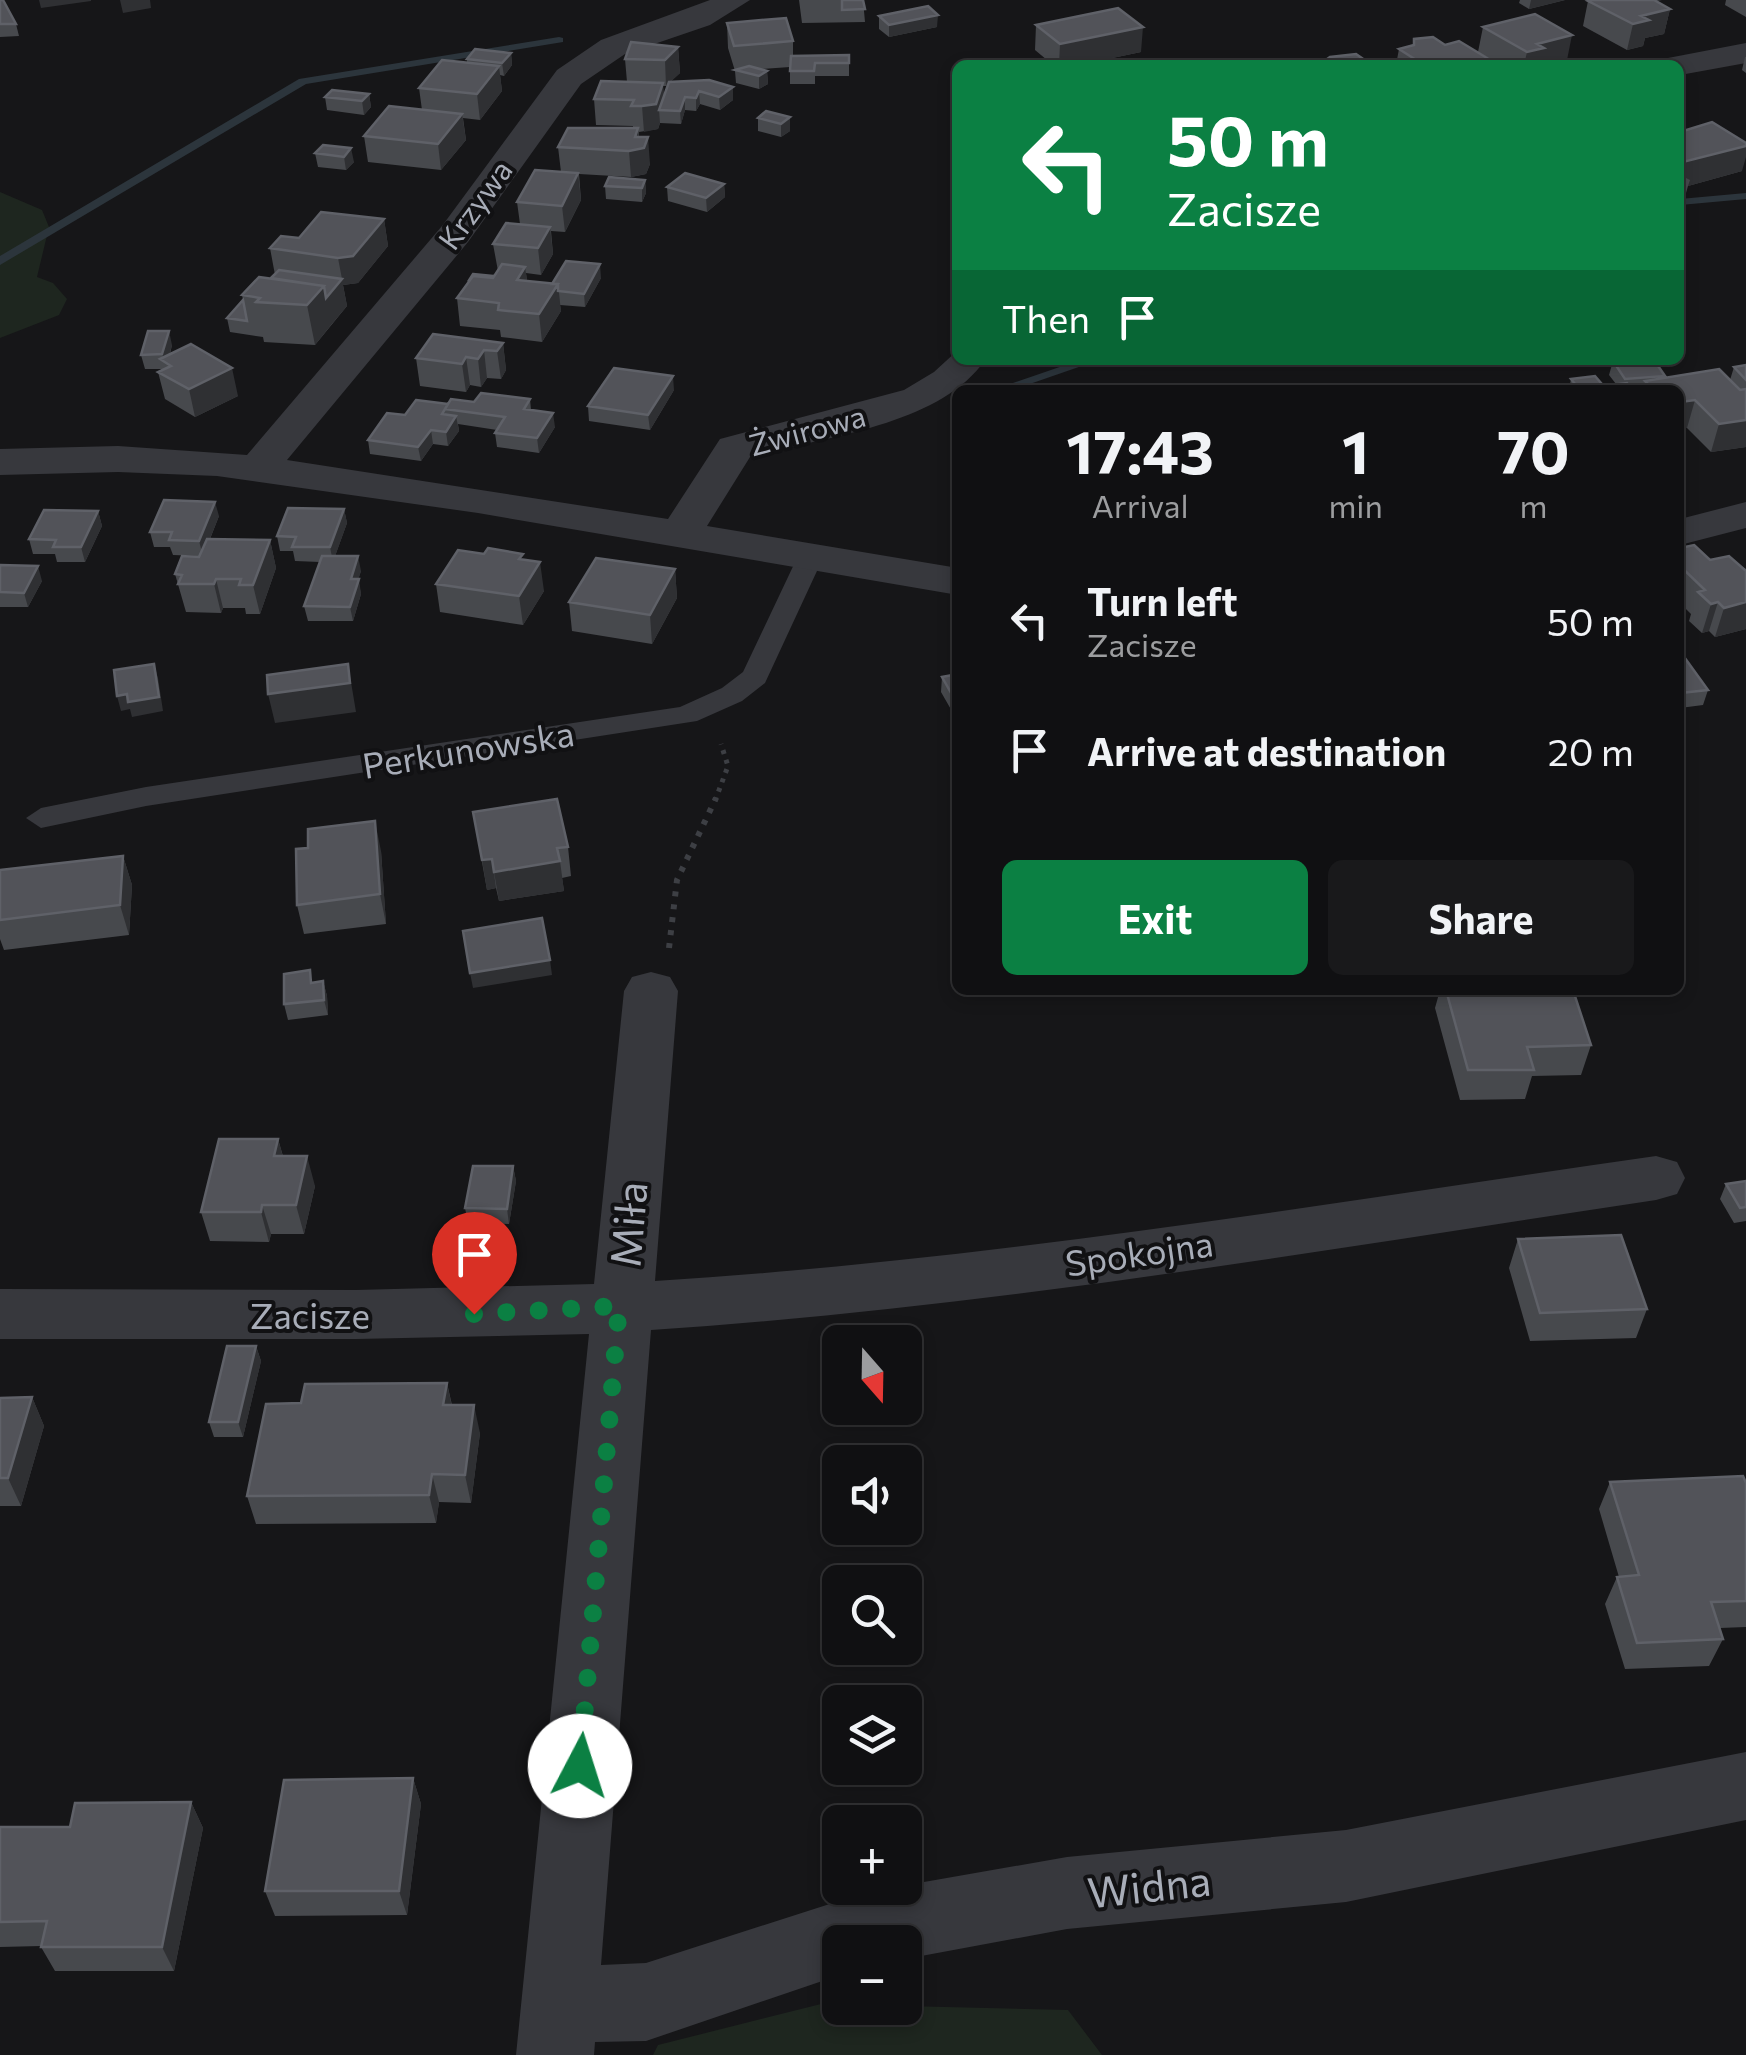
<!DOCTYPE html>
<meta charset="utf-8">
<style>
body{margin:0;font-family:Commissioner,sans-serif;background:#19191b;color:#f1f3f6;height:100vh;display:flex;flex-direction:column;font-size:38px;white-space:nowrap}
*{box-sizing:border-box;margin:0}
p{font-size:32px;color:#9c9d9f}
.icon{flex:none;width:55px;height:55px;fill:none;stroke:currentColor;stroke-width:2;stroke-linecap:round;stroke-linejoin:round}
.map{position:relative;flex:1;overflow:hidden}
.sheet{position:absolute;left:952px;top:385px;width:732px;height:610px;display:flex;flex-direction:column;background:#101012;border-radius:15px;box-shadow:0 5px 15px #0003,0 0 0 2px #303032}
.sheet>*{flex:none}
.guide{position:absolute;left:952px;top:60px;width:732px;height:305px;border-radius:15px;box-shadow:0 5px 15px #0003,0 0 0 2px #303032;background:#0b8043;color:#fff;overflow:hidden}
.needle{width:65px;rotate:160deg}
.fabs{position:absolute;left:822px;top:1325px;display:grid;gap:20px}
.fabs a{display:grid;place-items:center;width:100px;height:100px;border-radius:15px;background:#101012;box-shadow:0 5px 15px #0003,0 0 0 2px #303032;font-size:50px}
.pin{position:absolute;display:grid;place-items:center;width:85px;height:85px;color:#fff;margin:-102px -42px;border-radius:50% 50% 50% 0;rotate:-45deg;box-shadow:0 0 10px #0007}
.pin .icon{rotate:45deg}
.me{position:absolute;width:110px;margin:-55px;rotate:5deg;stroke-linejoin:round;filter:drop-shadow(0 0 8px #0008)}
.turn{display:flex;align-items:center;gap:35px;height:210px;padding:0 50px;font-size:45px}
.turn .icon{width:130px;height:130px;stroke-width:2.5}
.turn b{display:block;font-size:70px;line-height:85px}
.then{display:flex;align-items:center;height:95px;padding:0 50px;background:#0003;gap:20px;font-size:38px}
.eta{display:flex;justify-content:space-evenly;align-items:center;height:170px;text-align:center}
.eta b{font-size:60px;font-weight:700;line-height:70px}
.button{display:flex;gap:20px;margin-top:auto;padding:20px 50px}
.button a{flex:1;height:115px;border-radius:15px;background:#0b8043;color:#fff;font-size:40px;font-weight:700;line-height:115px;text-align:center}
.button a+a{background:#19191b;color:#f1f3f6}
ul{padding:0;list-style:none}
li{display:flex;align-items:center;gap:30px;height:130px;padding:0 50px}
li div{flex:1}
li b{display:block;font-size:38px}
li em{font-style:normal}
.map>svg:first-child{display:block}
.green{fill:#1e261f}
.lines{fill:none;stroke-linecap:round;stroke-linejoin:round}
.stream{fill:#2c353c;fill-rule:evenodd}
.path-far1{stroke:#3d3f44;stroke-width:5;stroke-dasharray:4 6;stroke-linecap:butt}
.path{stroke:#3d3f44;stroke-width:6;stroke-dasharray:5 8;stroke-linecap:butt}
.service{fill:#37383d;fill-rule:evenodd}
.minor{fill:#37383d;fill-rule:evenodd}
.wall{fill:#47494d;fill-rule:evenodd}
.shaded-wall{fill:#2f3033}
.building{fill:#525359;stroke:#5f6168;stroke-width:2.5}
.route{stroke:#0b8043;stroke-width:18;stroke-dasharray:0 32.4}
.labels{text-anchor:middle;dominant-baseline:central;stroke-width:8;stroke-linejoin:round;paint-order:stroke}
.far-street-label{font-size:30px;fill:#a8adb8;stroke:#111113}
.street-label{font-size:35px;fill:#a8adb8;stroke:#111113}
.near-street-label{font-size:42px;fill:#a8adb8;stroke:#111113}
</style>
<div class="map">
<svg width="1746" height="2055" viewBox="0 0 1746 2055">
<rect width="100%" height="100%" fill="#161618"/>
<path class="green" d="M0,192L42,210L49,227L37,277L53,283L67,299L59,315L0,338Z
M821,2004L1068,2010L1102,2055H653L658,2045Z"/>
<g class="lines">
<path class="stream" d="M559,37L563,38V42L306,84L0,265V256L299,79Z
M1746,193V199L1680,205V199Z
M1080,360H1099L1021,387L1016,388L1010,384Z"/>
<path class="path-far1" d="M715,801L728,766L721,744"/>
<path class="path" d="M669,948L677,880L716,798"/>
<path class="service" d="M810,550L823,558L765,683L742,701L697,721L146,806L41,828L26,818L41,808L146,787L680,707L722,688L743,672L797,558Z"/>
<path class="minor" d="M710,0H750L710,25L625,54L581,84L468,242L287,460L668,519L720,439L904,390L934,372L958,350V360H985C940,425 827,436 750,457L707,526L958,568V595L478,513L217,476L118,472L0,475V449L118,446L247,455L442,226L557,70L601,40Z
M1746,43V63L1680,75V65H1663L1668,58Z
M1746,502V528L1680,545V519Z
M651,972L670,977L678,991L655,1281C991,1260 1323,1204 1656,1156L1677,1162L1685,1178L1677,1194L1656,1200C1322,1250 989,1308 651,1330L601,1965L646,1963L867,1892L1067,1857L1346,1830L1746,1752V1820L1346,1902L1067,1929L905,1959V1942H840V1975L646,2041L595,2042L594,2055H516L589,1334L356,1339H0V1289L356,1290L594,1284L624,991L632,977Z"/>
</g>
<path class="wall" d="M0,0L16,24L19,36L0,37Z
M799,0H863L865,22L802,23Z
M1520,0H1565L1529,9L1519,3Z
M1592,0H1662L1656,1L1670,9L1664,34L1645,38L1643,46L1627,50L1583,26L1588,1Z
M1726,0H1746V17L1725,5Z
M879,16L937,27L889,37L879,29Z
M727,23L793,41V56L849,55V76H815V84H790V67L761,69L767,71L768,84L759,89L736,83L735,71L728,48Z
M1036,25L1141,52L1079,65H1053L1035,50Z
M1483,27L1567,60L1548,65H1501L1478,52Z
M1445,45L1487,58L1485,65H1396L1399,49Z
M678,47L680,73L670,82L733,87V100L720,110L700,104L696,111L685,110L681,124L660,123L658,129L639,132V137L650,164L646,174L631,177L579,174L581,200L565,232L551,231L553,254L541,275L526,273L527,281L552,284L601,278L585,307L560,305L561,311L542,342L501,337L500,330L460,326L457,298L494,276L498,271L493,244L520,224L517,202L561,172L558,147L633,128V126L596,125L594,99L627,82L625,59ZM669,83L664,98L663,86H666Z
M511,53L512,65L504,76L500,75L502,91L480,120L463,118L466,140L441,170L368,162L364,136L422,110L419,88L467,62V59Z
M1745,57H1746V73L1742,70Z
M369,94L371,107L364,115L327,110L325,97Z
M766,111L790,131L781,137L758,131V118Z
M1680,132L1742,171L1688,186L1686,193L1680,194Z
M323,145L354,162L346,170L318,167L315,153Z
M645,180L646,193L642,202L606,199L605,186Z
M724,184L725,197L707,212L668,201L667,187Z
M384,219L388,246L358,283L343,285L347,306L315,345L264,342L263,337L230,332L227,318L243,300L242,295L271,278L275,275L270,248L299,238Z
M503,343L506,370L501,379L487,378L481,387L470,385L466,392L420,386L416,358Z
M172,345L170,354L238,396L195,417L165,399L158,372L162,369H145L141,355Z
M1613,361L1665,376L1664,378L1730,380L1734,367L1746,365V447L1711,452L1687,428L1680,390H1610L1611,385L1616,384L1609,375Z
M1571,379L1607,390H1569Z
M674,390L650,430L589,421L588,406Z
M530,399L531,410L555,427L539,453L497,447L495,433L497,430L458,424L459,431L448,446L433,444L421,461L370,454L368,440L405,415L448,404Z
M344,509L347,523L335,556L361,571L358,579L361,594L353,621H308L304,606L320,562L295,561L293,551H280L277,536Z
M98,511L102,526L85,562H57L55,554H33L29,539Z
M219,516L210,539L270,540L276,568L260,614H246L245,608H223L221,613L186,612L175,574L199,556L173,555L170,547H154L150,532Z
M1680,548L1710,560L1740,566L1746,569V629L1715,637L1709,631L1702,633L1689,621L1691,614L1680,603Z
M524,560L544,591L523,625L440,612L436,584Z
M0,565L42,581L28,607H0Z
M675,569L677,598L652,644L572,631L569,602Z
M1680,654L1708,690L1703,705L1680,708Z
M958,674V712L953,713L941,692L942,677Z
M473,812L568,847L571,876L562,878L564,891L499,901L496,888L487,890Z
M381,851L386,924L304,934L297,905Z
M123,856L132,885L129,935L4,950L0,939V870Z
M323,981L327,996L328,1015L288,1020L284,1004L313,983Z
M1440,990H1573L1591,1045L1581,1075L1532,1076L1525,1099L1460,1100L1435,1008Z
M278,1139L283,1156L315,1186L304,1234H271L269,1242L210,1241L201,1212Z
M513,1166L516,1181L509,1224L468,1223L465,1208Z
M1746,1181V1221L1734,1223L1720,1199L1726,1184Z
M1518,1239L1647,1309L1636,1338L1530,1341L1509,1268Z
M256,1346L261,1361L243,1437H214L209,1422Z
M447,1383L452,1405L480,1433L471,1503L439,1502L436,1523L256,1524L247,1496L301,1403Z
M32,1397L44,1426L21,1506H0V1398Z
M1610,1482L1746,1483V1627L1720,1628L1723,1639L1709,1666L1625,1669L1605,1604L1617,1577H1619L1599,1509Z
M413,1778L421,1804L407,1915L275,1916L265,1891Z
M191,1802L203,1828L174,1971H55L41,1947V1946L0,1947V1827H70Z"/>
<path class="shaded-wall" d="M39,0H91V1L41,8Z
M120,0H150L151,8L123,13Z
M1531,0H1565L1529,9Z
M1670,9L1664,34L1645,38L1643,46L1627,50L1633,24L1641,16Z
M938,15L937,27L889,37V25Z
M1143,27L1141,52L1079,65H1059L1060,44Z
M1572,35L1567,60L1548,65H1524L1527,52L1537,44Z
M678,47L680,73L666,86L665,60Z
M511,53L512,65L504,76L502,63Z
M1487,58L1485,65H1458Z
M499,66L502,91L480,120L477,94Z
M767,71L768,84L759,89V76Z
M663,83L664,109L659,110L660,123L658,129L644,132L642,106Z
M733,87V100L720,110L719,97Z
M699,91L700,104L696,111V98Z
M369,94L371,107L364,115L362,101Z
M685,97V110L681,124L680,111Z
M1686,102L1680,127V104Z
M462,114L466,140L441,170L438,144Z
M790,117V131L781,137V124Z
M638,128L640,148L648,137L650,164L646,174L631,177L629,151Z
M1746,146V157L1742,171L1688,186L1690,180L1680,175L1683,162Z
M351,148L354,162L346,170L344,157Z
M578,173L581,200L565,232L562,206Z
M645,180L646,193L642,202V188Z
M724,184L725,197L707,212L706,198Z
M384,219L388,246L358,283L343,285L347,306L331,325L326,298L342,279L338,258Z
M550,227L553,254L541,275L538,248Z
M600,264L601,278L585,307L584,294Z
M525,267L529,294L517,280Z
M558,284L561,311L542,342L539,314Z
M324,286L331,325L315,345L307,305Z
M169,331L172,345L167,363L164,361L162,354Z
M503,343L506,370L501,379L497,351Z
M484,350L487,378L481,387L478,359Z
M466,357L470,385L466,392L462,364Z
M232,368L238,396L195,417L189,389Z
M673,376L674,390L650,430L648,415Z
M1695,400L1687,428L1680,429V402Z
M553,413L555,427L539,453L537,438Z
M456,416L459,431L448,446L446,432Z
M1746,420V447L1711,452L1719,424Z
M431,430L433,444L421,461L418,447Z
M215,502L219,516L203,556L199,541Z
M344,509L347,523L333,562L330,547Z
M98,511L102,526L85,562L81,547Z
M270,540L276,568L260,614L253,585Z
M358,556L361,571L354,594L351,579Z
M540,562L544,591L523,625L519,596Z
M38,566L42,581L28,607L24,593Z
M675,569L677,598L652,644L650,615Z
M216,579L223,608L221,613L214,584Z
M359,579L361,594L353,621L350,607Z
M1718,602L1709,631L1702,633L1711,604Z
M1746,602V629L1715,637L1724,608Z
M154,664L158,678L163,711L132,717L130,709L121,711L117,696Z
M348,664L356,712L275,723L268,694Z
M958,697V712L953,713L954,698Z
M375,821L381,851L386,924L380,894Z
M123,856L132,885L129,935L120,905Z
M492,859L496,888L487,890L482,860Z
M560,861L564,891L499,901L494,872Z
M550,960L552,975L473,988L470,973Z
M323,981L327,996L328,1015L324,1000Z
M278,1139L286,1168L274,1156Z
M307,1156L315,1186L304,1234L296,1205Z
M513,1166L516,1181L509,1224L507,1209Z
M262,1205L271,1234L269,1242L261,1212Z
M256,1346L261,1361L243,1437L238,1422Z
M447,1383L453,1412L443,1405Z
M32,1397L44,1426L21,1506L8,1478Z
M474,1405L480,1433L471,1503L465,1475Z
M432,1474L439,1502L436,1523L429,1495Z
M413,1778L421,1804L407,1915L399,1891Z
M191,1802L203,1828L174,1971L162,1947Z"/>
<path class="building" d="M0,0H3L16,24H0Z
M842,0H863L865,9L842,10Z
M1592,0H1654L1670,9L1641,16L1649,20L1633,24L1588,1Z
M928,6L938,15L889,25L879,16Z
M1118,8L1143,27L1060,44L1036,25Z
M1535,14L1572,35L1537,44L1544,48L1527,52L1483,27Z
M786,18L793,41L734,46L727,23Z
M1433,37L1445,45L1459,41L1487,58L1458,65H1424L1399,49L1414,45V39Z
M631,42L678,47L665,60L625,59Z
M475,49L511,53L502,63L467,59Z
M1356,54L1372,65H1327L1323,62L1330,57Z
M849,55V63H815L814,71H790L791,56Z
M442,60L499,66L477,94L419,88Z
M749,66L767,71L759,76L735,70Z
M709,80L733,87L719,97L699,91L696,98L685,97L680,111L659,110L669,82Z
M601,81L663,83L656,104L642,106H631L634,100L594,99Z
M332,90L369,94L362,101L325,97Z
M389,106L462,114L438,144L364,136Z
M766,111L790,117L781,124L758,118Z
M1712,122L1746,143V146L1683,162L1680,160V132Z
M568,128H638L635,137H648L644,148L629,151L558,147Z
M323,145L351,148L344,157L315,153Z
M535,170L578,173L562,206L517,202Z
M685,173L724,184L706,198L667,187Z
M609,177L645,180L642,188L605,186Z
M321,212L384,219L353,256L338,258L270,248L281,236L299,238Z
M506,223L550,227L538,248L493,244Z
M566,261L600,264L584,294L558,291V284H552Z
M502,264L525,267L517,280L558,284L539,314L498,310L499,303L457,298L473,276L493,278Z
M279,270L342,279L326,298L324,286L271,278Z
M473,274L494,276L493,278L473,276L468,282Z
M259,277L324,286L307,305L256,302L260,298L242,295Z
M243,300L247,321L227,318Z
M148,331H169L162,354L141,355Z
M433,334L503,343L497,351L484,350L478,359L466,357L462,364L416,358Z
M191,344L232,368L189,389L158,372L171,366L160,359Z
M1654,360L1665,376L1625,379L1613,361Z
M1746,365V380L1734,367Z
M614,368L673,376L648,415L588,406Z
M1719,369L1740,390L1746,389V420L1719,424L1695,400L1680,402V390H1654L1645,381Z
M1595,376L1607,390H1580L1571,379Z
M1627,383L1633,390H1616L1611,385Z
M481,393L530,399L524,409L553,413L537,438L495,433L505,417L445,409L451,399L474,402Z
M416,400L448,404L442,414L456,416L446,432L431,430L418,447L368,440L387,413L405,415Z
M164,500L215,502L199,541L169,540L172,532H150Z
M288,508L344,509L330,547H292L296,537L277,536Z
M44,510L98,511L81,547H53L56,540L29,539Z
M207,539L270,540L253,585H239L241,579H216L214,584H178L182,575L175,574L182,556L199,557Z
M1694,545L1710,560L1729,556L1746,571V602L1724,608L1718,602L1711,604L1698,592L1705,590L1680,566V548Z
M488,548L523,554L519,559L540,562L519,596L436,584L458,550L484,554Z
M322,556H358L351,579H359L350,607L304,606Z
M596,558L675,569L650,615L569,602Z
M0,565L38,566L24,593L0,592Z
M1680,654H1682L1708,690L1680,693Z
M154,664L159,697L128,702L127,694L117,696L114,670Z
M348,664L350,683L268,694L267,675Z
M958,674V697L954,698L942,677Z
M557,799L568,847L557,848L560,861L494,872L492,859L482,860L473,812Z
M375,821L380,894L297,905L296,849L308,848V829Z
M123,856L120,905L0,920V870Z
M542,918L550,960L470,973L463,931Z
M310,970L311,983L323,981L324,1000L284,1004V974Z
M1446,990H1573L1591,1045L1527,1047L1534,1070H1468Z
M219,1139H278L274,1156H307L296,1205H262L261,1212H201Z
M473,1166H513L507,1209L465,1208Z
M1746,1181V1207L1740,1208L1726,1184Z
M1621,1235L1647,1309L1540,1313L1518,1239Z
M227,1346H256L238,1422H209Z
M447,1383L443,1405H474L465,1475L432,1474L429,1495L247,1496L266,1404L301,1403L305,1384Z
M32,1397L8,1478H0V1398Z
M1743,1476L1746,1483V1601L1711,1602L1723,1639L1637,1643L1617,1577L1639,1575L1610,1482Z
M413,1778L399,1891H265L284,1780Z
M191,1802L162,1947H41L47,1921L0,1922V1827H70L75,1803Z"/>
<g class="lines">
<path class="route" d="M474,1314L619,1306L580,1766"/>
</g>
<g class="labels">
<g class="far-street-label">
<text transform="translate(474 204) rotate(-54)">Krzywa</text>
<text transform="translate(807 429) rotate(-15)">Żwirowa</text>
</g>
<g class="street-label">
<text transform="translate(468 748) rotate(-9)">Perkunowska</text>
<text transform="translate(1139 1252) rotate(-8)">Spokojna</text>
<text x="310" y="1314">Zacisze</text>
</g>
<g class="near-street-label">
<text transform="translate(627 1224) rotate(-85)">Miła</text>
<text transform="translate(1149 1885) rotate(-6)">Widna</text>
</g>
</g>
</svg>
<div class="fabs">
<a><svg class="needle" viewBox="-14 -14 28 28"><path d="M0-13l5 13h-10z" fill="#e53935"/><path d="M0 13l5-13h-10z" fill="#9c9d9f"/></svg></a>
<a><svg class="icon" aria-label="sound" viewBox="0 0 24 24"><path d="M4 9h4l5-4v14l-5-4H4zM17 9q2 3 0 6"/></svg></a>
<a><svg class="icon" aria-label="search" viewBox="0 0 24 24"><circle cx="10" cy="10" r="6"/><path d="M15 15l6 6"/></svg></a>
<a><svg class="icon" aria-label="layers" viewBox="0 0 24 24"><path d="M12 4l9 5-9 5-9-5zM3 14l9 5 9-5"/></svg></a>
<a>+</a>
<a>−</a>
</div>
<div class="pin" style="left:474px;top:1314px;background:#d93025"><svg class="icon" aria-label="arrive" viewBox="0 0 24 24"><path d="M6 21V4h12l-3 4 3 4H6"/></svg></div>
<svg class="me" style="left:580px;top:1766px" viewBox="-20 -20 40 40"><circle r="19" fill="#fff"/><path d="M0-13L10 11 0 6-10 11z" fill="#0b8043"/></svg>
<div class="guide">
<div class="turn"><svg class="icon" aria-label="left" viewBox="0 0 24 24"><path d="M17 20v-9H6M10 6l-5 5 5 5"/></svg><div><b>50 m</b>Zacisze</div></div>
<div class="then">Then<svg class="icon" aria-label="arrive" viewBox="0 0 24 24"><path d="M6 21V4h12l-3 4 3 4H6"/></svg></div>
</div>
<section class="sheet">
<div class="eta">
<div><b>17:43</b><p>Arrival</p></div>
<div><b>1</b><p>min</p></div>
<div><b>70</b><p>m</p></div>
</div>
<ul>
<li><svg class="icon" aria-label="left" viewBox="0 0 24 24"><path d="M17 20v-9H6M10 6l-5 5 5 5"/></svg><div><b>Turn left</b><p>Zacisze</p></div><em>50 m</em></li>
<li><svg class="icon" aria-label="arrive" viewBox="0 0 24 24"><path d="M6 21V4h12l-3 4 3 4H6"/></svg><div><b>Arrive at destination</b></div><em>20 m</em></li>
</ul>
<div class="button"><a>Exit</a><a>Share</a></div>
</section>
</div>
